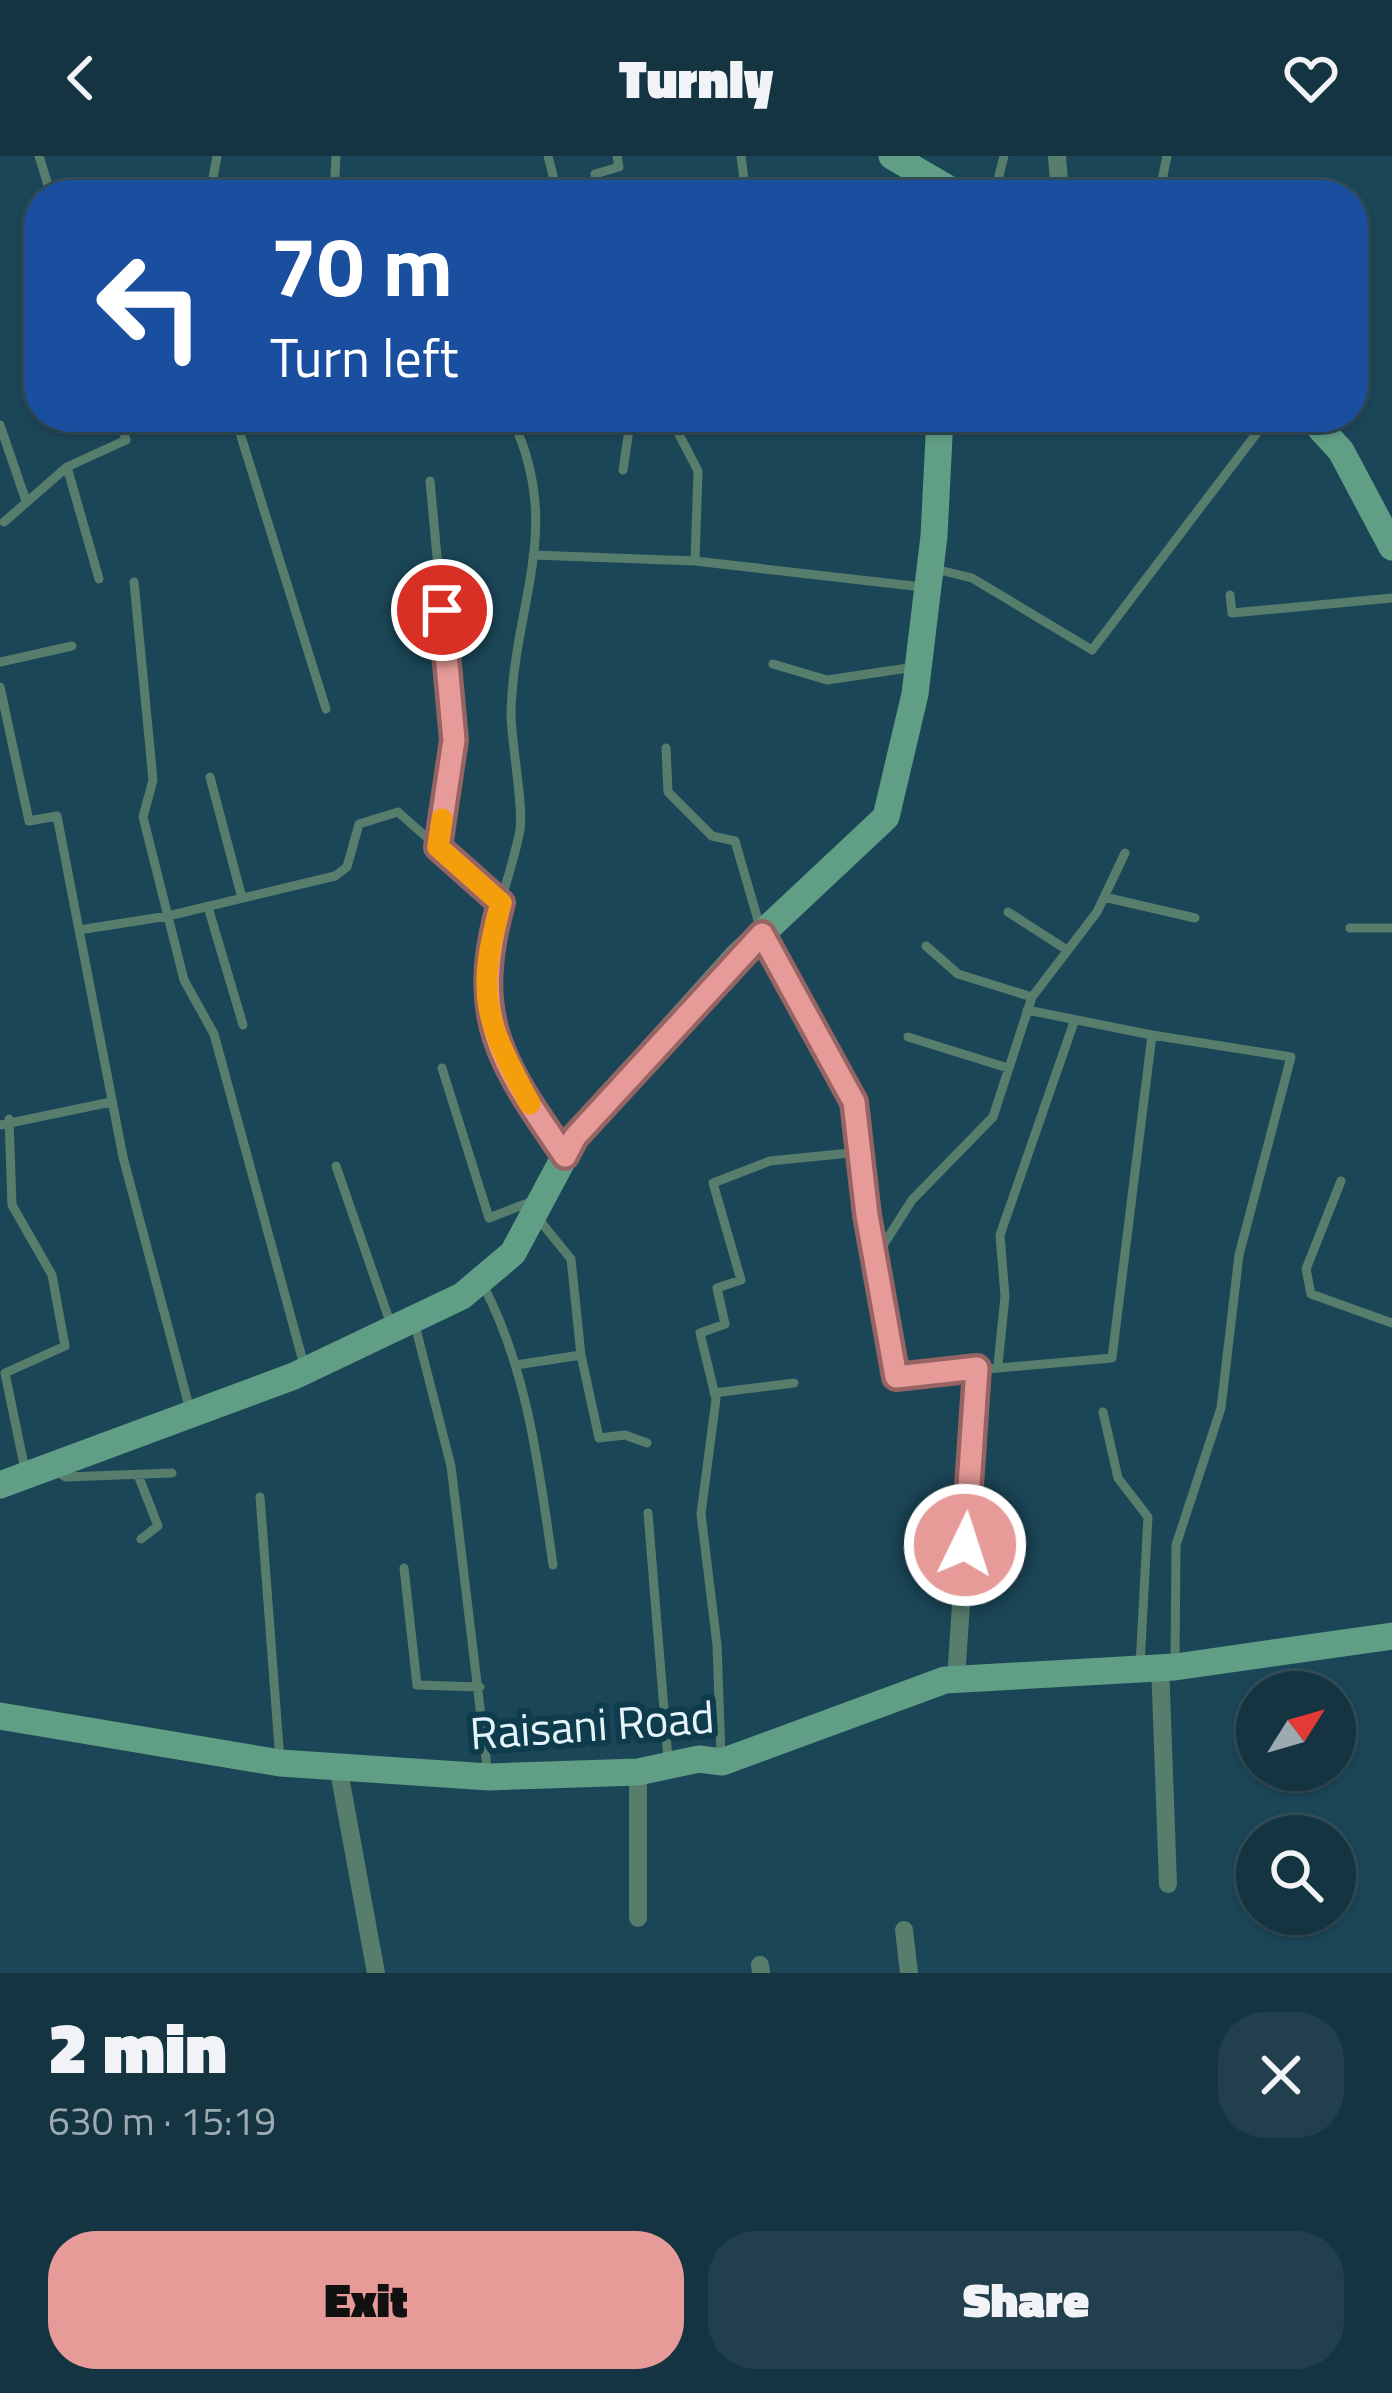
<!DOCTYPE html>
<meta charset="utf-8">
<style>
body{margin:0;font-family:"Titillium Web",sans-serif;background:#213f4c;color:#f1f3f6;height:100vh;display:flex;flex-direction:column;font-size:45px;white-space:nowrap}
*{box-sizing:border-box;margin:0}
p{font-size:39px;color:#9daab1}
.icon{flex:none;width:66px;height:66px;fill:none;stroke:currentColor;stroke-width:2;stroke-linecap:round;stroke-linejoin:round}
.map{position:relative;height:1817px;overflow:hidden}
.sheet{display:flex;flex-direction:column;background:#143441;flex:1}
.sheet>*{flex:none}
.top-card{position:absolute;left:24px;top:24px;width:1344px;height:252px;border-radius:48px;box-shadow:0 3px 9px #0004,0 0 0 3px #334f5a;background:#1a4fa0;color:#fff;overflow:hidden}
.needle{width:78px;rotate:53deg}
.buttons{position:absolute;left:1236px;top:1515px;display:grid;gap:24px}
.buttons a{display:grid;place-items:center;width:120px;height:120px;border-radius:50%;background:#143441;box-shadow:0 3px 9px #0004,0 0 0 3px #334f5a;font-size:60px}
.pin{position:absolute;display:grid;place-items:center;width:102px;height:102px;color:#fff;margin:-51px;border:6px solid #fff;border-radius:50%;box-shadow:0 3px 12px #0007}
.me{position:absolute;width:132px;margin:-66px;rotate:4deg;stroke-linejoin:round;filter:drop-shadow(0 0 9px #0008)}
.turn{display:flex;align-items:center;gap:42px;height:252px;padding:0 48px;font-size:54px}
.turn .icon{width:156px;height:156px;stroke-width:2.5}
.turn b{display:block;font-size:84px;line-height:102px}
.round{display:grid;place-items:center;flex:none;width:126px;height:126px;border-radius:48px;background:#213f4c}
.head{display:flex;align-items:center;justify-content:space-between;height:204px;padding:0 48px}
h1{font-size:72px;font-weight:800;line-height:90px}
.cta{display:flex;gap:24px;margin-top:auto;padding:24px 48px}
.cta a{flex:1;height:138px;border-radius:48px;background:#e69b98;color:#111;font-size:48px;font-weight:800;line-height:138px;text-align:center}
.cta a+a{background:#213f4c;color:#f1f3f6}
header{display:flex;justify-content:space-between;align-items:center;height:156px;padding:0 48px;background:#143441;font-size:54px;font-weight:800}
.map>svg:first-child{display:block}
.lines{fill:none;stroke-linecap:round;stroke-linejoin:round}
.lane{stroke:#577d6d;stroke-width:9}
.street{stroke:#577d6d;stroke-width:18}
.secondary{stroke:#609e85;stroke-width:27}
.route-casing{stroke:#966563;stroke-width:30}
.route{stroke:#e69b98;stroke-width:21}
.slow{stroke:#f59e0b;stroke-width:21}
.labels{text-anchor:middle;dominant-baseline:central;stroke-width:12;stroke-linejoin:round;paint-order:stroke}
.street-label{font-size:45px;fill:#e5f4fb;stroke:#0e3c4c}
</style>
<header><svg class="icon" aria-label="back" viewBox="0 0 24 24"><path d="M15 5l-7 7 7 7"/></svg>Turnly<svg class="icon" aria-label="heart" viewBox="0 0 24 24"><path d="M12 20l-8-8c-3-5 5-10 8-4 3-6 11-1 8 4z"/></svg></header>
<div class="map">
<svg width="1392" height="1817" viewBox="0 0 1392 1817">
<rect width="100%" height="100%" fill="#1b4657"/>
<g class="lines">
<path class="lane" d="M39,0L51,39
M548,0L558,39
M741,0L746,39
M210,39L217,0
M334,39L336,0
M602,39L595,18L619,11L617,0
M994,39L1004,0
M1159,39L1167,0
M235,261L326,553
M511,261C565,371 514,446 511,556C511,587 524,651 520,674C509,733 478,791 485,853C491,902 535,957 563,997
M670,261L698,315L695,405
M0,269L26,345
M67,311L99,423
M623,314L631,261
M430,325L454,584L438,691
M4,366L67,311L126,284L119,261
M533,399L695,405L922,431
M935,413L972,422L1092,494L1269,261
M134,426L153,624L143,661L184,824L214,878L304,1209
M1230,439L1232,457L1392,442
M0,506L72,490
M773,508L827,524L915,511
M0,531L29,665L57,660L123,1001L190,1254
M666,592L668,636L712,680L735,685L762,778L854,946L867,1059L897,1221L1112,1202L1152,879L1291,901L1239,1099L1221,1252L1176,1389L1175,1505
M210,621L242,742
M1104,741L1195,762
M208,751L243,869
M1008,756L1067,794
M1350,772H1392
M79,774L168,760L335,720L347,711L359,668L398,656L501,747
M926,790L958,818L1032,841
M1027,854L1152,879
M908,881L1008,912
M442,912L489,1062L533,1045
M9,963L12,1049L52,1119L65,1190L5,1217L25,1314
M0,969L111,946
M336,1010L391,1169
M1341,1025L1306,1113L1311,1138L1392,1167
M536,1060L571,1103L581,1199L599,1282L625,1279L647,1287
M875,1102L912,1044L993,961L1032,841L1097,756L1125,697
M483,1129C528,1215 539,1313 553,1409
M415,1169L451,1310L488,1619
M516,1209L581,1199
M998,1209L1005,1140L1000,1079L1074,866
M714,1237L794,1227
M1103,1256L1118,1322L1148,1361L1140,1509
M53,1314L66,1321L172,1317
M138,1319L158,1370L141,1383
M260,1341L280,1605
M648,1357L668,1603
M404,1412L417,1529L480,1531
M721,1599L717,1489L701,1358L716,1243L700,1177L725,1168L717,1132L741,1124L713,1027L770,1005L860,996"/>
<path class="street" d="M1057,0L1060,39
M1160,1508L1168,1728
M956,1523L977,1212
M338,1610L376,1817
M638,1616V1762
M904,1774L909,1817
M760,1809L761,1817"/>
<path class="secondary" d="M892,0L959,39
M1310,261L1341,295L1392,391
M0,1329L294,1220L462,1140L513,1097L575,981L738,800L886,661L915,538L934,380L940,261
M0,1560L280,1607L489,1621L638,1616L699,1603L722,1606L945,1524L1175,1511L1392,1480"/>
</g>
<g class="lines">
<defs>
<path id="route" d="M442,454L454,584L438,691L501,747C469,862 500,906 565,1000L575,981L762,778L854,946L867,1059L896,1221L977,1212L965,1389"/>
</defs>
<use href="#route" class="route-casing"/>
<use href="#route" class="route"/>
<path class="slow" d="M442,663L438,691L501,747C475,841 485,864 530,948"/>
</g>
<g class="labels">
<g class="street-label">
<text transform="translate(592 1568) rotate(-4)">Raisani Road</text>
</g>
</g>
</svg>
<div class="buttons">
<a><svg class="needle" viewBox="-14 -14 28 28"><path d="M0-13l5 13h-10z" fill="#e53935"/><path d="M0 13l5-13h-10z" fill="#9daab1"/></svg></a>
<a><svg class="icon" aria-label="search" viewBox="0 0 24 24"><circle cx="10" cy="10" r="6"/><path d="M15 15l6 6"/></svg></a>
</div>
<div class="pin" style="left:442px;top:454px;background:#d93025"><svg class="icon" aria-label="arrive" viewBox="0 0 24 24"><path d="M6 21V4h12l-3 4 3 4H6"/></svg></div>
<svg class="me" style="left:965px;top:1389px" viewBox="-20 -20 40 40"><circle r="17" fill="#e69b98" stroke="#fff" stroke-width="3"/><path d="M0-11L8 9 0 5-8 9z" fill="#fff"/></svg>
<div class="top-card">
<div class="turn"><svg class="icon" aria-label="left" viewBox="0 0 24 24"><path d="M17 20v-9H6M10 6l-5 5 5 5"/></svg><div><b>70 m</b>Turn left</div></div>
</div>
</div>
<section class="sheet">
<div class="head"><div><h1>2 min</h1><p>630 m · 15:19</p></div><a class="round"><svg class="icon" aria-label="close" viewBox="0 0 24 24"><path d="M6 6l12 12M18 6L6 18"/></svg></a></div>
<div class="cta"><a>Exit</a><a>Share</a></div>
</section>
